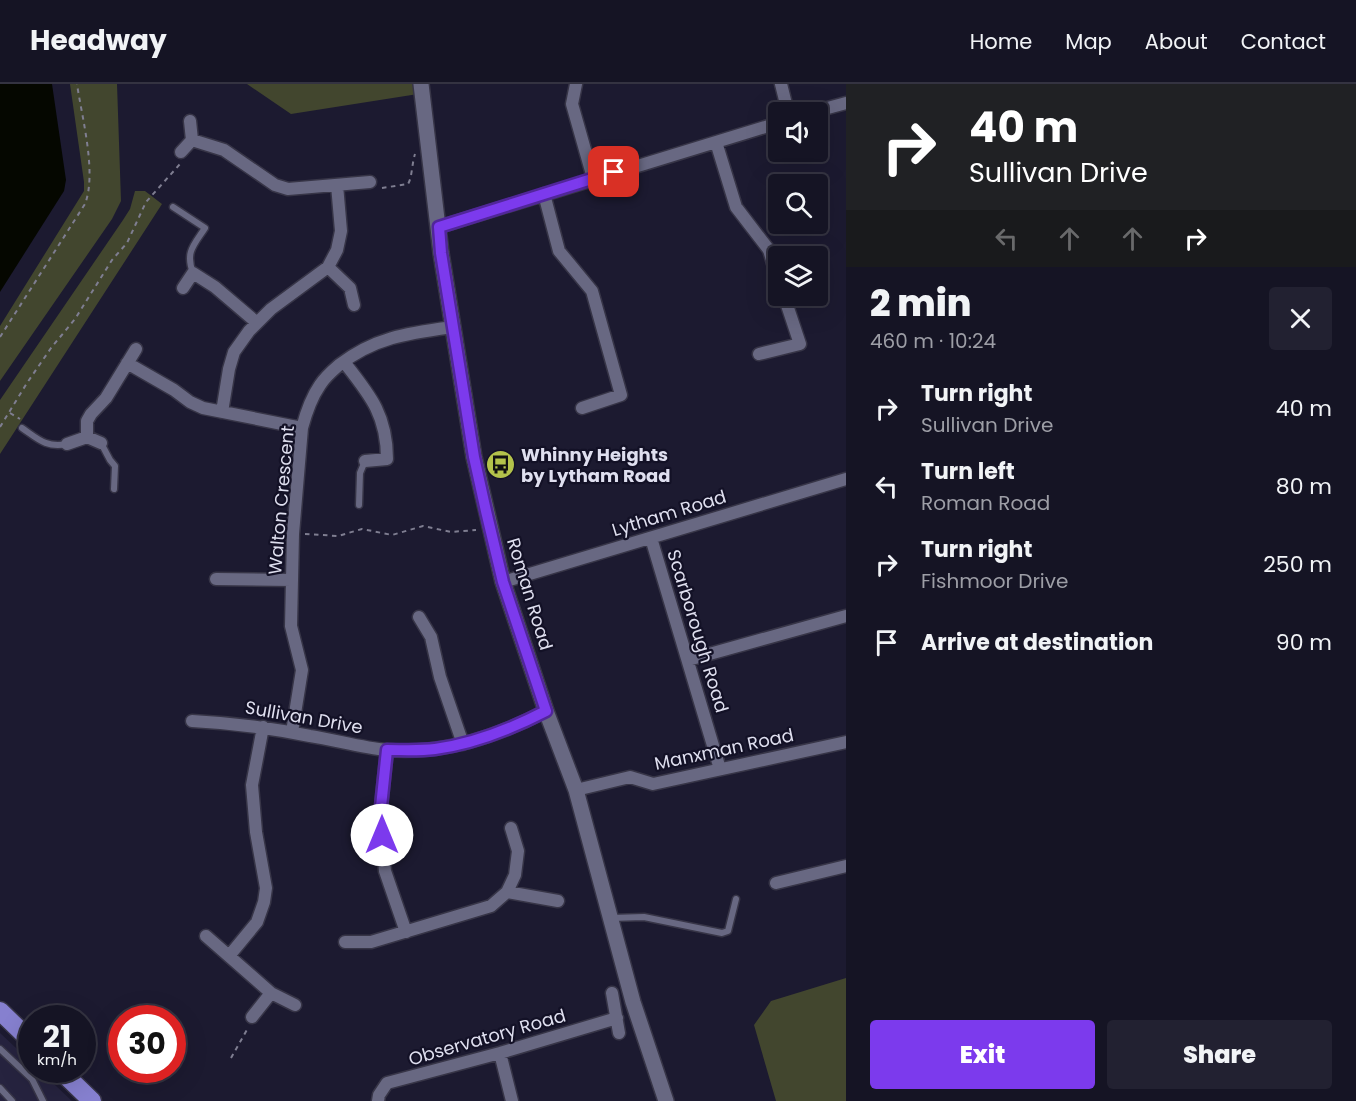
<!DOCTYPE html>
<meta charset="utf-8">
<style>
body{margin:0;font-family:Poppins,sans-serif;background:#222131;color:#f1f3f6;height:100vh;display:flex;flex-direction:column;font-size:22px;white-space:nowrap}
*{box-sizing:border-box;margin:0}
p{font-size:20px;color:#9d9ea6}
.icon{flex:none;width:33px;height:33px;fill:none;stroke:currentColor;stroke-width:2;stroke-linecap:round;stroke-linejoin:round}
.map{position:relative;flex:1;overflow:hidden}
.details{display:flex;flex-direction:column;background:#151424;width:510px}
.details>*{flex:none}
.guide{background:#202124;color:#fff;overflow:hidden}
.tools{position:absolute;left:768px;top:18px;display:grid;gap:12px}
.tools a{display:grid;place-items:center;width:60px;height:60px;border-radius:6px;background:#151424;box-shadow:0 6px 24px #0002,0 0 0 2px #343341;font-size:30px}
.speed{position:absolute;left:18px;top:921px;display:flex;gap:12px;font-size:30px;font-weight:700;text-align:center}
.speed>*{display:grid;place-content:center;width:78px;height:78px;border-radius:50%;background:#151424;box-shadow:0 6px 24px #0002,0 0 0 2px #343341;line-height:1}
.speed small{font-size:15px;font-weight:400}
.speed .limit{border:9px solid #d22;background:#fff;color:#111}
.pin{position:absolute;display:grid;place-items:center;width:51px;height:51px;color:#fff;margin:-26px;border-radius:12px;box-shadow:0 3px 9px #0006}
.me{position:absolute;width:66px;margin:-33px;rotate:0deg;stroke-linejoin:round;filter:drop-shadow(0 0 4px #0008)}
.turn{display:flex;align-items:center;gap:21px;height:126px;padding:0 24px;font-size:27px}
.turn .icon{width:78px;height:78px;stroke-width:2.5}
.turn b{display:block;font-size:42px;line-height:51px}
.lanes{display:flex;align-items:center;height:57px;padding:0 24px;background:#0003;justify-content:center;gap:30px;direction:ltr}
.lanes .off{opacity:.35}
.round{display:grid;place-items:center;flex:none;width:63px;height:63px;border-radius:6px;background:#222131}
.summary{display:flex;align-items:center;justify-content:space-between;height:102px;padding:0 24px}
h1{font-size:36px;font-weight:800;line-height:45px}
.action{display:flex;gap:12px;margin-top:auto;padding:12px 24px}
.action a{flex:1;height:69px;border-radius:6px;background:#7c3aed;color:#fff;font-size:24px;font-weight:800;line-height:69px;text-align:center}
.action a+a{background:#222131;color:#f1f3f6}
ul{padding:0;list-style:none}
li{display:flex;align-items:center;gap:18px;height:78px;padding:0 24px}
li div{flex:1}
li b{display:block;font-size:22px}
li em{font-style:normal}
header{display:flex;align-items:center;gap:36px;box-sizing:border-box;height:84px;padding:0 30px;background:#151424;border-bottom:2px solid #343341}
header strong{font-size:28px}
nav{display:flex;gap:33px;margin-inline-start:auto;font-size:21px}
main{display:flex;flex:1;min-height:0}
.map>svg:first-child{display:block}
.built{fill:#26233f}
.green{fill:#42462e}
.water{fill:#050700}
.lines{fill:none;stroke-linecap:round;stroke-linejoin:round}
.service-casing{stroke:#373547;stroke-width:9}
.minor-casing{stroke:#373547;stroke-width:15}
.tertiary-casing{stroke:#373547;stroke-width:18}
.trunk-casing{stroke:#373547;stroke-width:21}
.path{stroke:#7f7e91;stroke-width:2;stroke-dasharray:4.5 4.5;stroke-linecap:butt}
.service{stroke:#686882;stroke-width:6}
.minor{stroke:#686882;stroke-width:12}
.tertiary{stroke:#686882;stroke-width:15}
.trunk{stroke:#8680cf;stroke-width:18}
.route-casing{stroke:#51269a;stroke-width:15}
.route{stroke:#7c3aed;stroke-width:10}
.labels{text-anchor:middle;dominant-baseline:central;stroke-width:4.5;stroke-linejoin:round;paint-order:stroke}
.poi-label{font-size:18px;font-weight:bold;fill:#dfdfef;stroke:#131126;text-anchor:start}
.street-label{font-size:18px;fill:#dfdfef;stroke:#131126}
</style>
<header>
<strong>Headway</strong>
<nav><a>Home</a><a>Map</a><a>About</a><a>Contact</a></nav>
</header>
<main>
<div class="map">
<svg width="846" height="1017" viewBox="0 0 846 1017">
<rect width="100%" height="100%" fill="#1c1a30"/>
<path class="built" d="M0,949L31,978L32,986H39L72,1017H0Z"/>
<path class="green" d="M70,0H117L121,117L112,135L0,297V242L84,107V98Z
M247,0H417L418,10L291,30Z
M135,107H145L162,120L0,370V316L123,136L130,125Z
M846,894V1017H776L754,941L771,917Z"/>
<path class="water" d="M0,0H52L66,96L64,107L0,208Z"/>
<g class="lines">
<defs>
<path id="service" d="M173,123L205,144C194,161 185,168 193,189
M22,344C38,355 46,364 67,360
M101,359L110,376L115,382L114,405
M359,421L360,389L365,377
M611,834L644,833L722,849L728,847L736,815
M0,965L32,995L43,1017
M0,1004L12,1017"/>
<path id="minor" d="M576,0L572,20L593,94
M781,0L788,28
M813,28L846,19
M192,56L224,66L275,101L288,105L370,98
M716,58L736,123L769,166L778,196
M181,68L192,56L190,37
M544,110L559,167L592,207L621,311L582,324
M439,143L778,39
M328,183L350,204L354,221
M183,204L193,189L215,203L256,238
M759,270L800,260L784,212
M344,278C370,311 387,331 387,375L365,377
M127,279L174,306L190,318L203,324L302,344
M222,328L229,285L234,268L249,247L271,225L328,183L337,166L341,147L337,101
M87,353V337L91,330L106,314L136,265
M67,360L87,353L101,359
M651,454L720,685
M216,495L292,496
M503,498L846,395
M419,533L431,553L440,593L463,660
M688,576L846,532
M192,637C232,639 271,644 310,652C336,656 362,664 387,666C443,671 498,652 546,627
M292,648L302,586L291,542L293,450L302,344C306,329 311,314 320,301C325,293 332,287 339,281C375,253 409,249 453,243
M387,666L380,732L385,787L406,848
M576,706L630,693L653,700L846,658
M776,799L846,782
M507,808L558,817
M206,852L271,909L295,921
M345,858H371L491,822L507,808L515,791L518,767L511,744
M229,872L257,838L264,818L266,804L256,748L252,701L263,643
M612,909L619,949
M252,933L271,909
M500,969L512,1017
M378,1017L379,1011L387,999L500,969L617,934"/>
<path id="tertiary" d="M421,0L441,169L474,373L503,498L546,627L576,706L633,918L666,1017"/>
<path id="trunk" d="M0,927L32,958
M60,986L92,1017"/>
</defs>
<use href="#service" class="service-casing"/>
<use href="#minor" class="minor-casing"/>
<use href="#tertiary" class="tertiary-casing"/>
<use href="#trunk" class="trunk-casing"/>
<path class="path" d="M382,104L408,100C412,94 412,79 415,70
M0,253L85,120C97,89 82,34 77,0
M10,329L20,335
M0,343L27,299L51,264L75,235L112,176L127,159L146,118L180,80
M305,450L338,452L362,445L392,451L423,442L451,448L476,446
M231,974L248,944"/>
<use href="#service" class="service"/>
<use href="#minor" class="minor"/>
<use href="#tertiary" class="tertiary"/>
<use href="#trunk" class="trunk"/>
</g>
<g class="lines">
<defs>
<path id="route" d="M382,751L380,732L387,666C403,666 419,667 435,665C473,660 511,645 546,627L503,498L486,427L474,373L441,169L439,143L614,88"/>
</defs>
<use href="#route" class="route-casing"/>
<use href="#route" class="route"/>
</g>
<defs>
<symbol id="bus-disc" viewBox="-11 -11 22 22"><circle r="9.5" fill="#b3c24b" stroke="#131126"/><path d="M-5-6H5V4H4V6H2V4H-2V6H-4V4H-5ZM-3.5-4V0h7V-4ZM-3.5 1.2v1.5H-2V1.2ZM2 1.2v1.5H3.5V1.2Z" fill="#111"/></symbol>
</defs>
<g fill-rule="evenodd">
<use href="#bus-disc" x="484" y="364" width="33" height="33"/>
</g>
<g class="labels">
<g class="poi-label">
<text x="521" y="370">Whinny Heights<tspan x="521" dy="21">by Lytham Road</tspan></text>
</g>
<g class="street-label">
<text transform="translate(281 416) rotate(-85)">Walton Crescent</text>
<text transform="translate(669 429) rotate(-17)">Lytham Road</text>
<text transform="translate(530 510) rotate(73)">Roman Road</text>
<text transform="translate(698 547) rotate(73)">Scarborough Road</text>
<text transform="translate(304 633) rotate(10)">Sullivan Drive</text>
<text transform="translate(724 665) rotate(-12)">Manxman Road</text>
<text transform="translate(487 953) rotate(-16)">Observatory Road</text>
</g>
</g>
</svg>
<div class="tools">
<a><svg class="icon" aria-label="sound" viewBox="0 0 24 24"><path d="M4 9h4l5-4v14l-5-4H4zM17 9q2 3 0 6"/></svg></a>
<a><svg class="icon" aria-label="search" viewBox="0 0 24 24"><circle cx="10" cy="10" r="6"/><path d="M15 15l6 6"/></svg></a>
<a><svg class="icon" aria-label="layers" viewBox="0 0 24 24"><path d="M12 4l9 5-9 5-9-5zM3 14l9 5 9-5"/></svg></a>
</div>
<div class="speed"><div>21<small>km/h</small></div><div class="limit">30</div></div>
<div class="pin" style="left:614px;top:88px;background:#d93025"><svg class="icon" aria-label="arrive" viewBox="0 0 24 24"><path d="M6 21V4h12l-3 4 3 4H6"/></svg></div>
<svg class="me" style="left:382px;top:751px" viewBox="-20 -20 40 40"><circle r="19" fill="#fff"/><path d="M0-13L10 11 0 6-10 11z" fill="#7c3aed"/></svg>
</div>
<section class="details">
<div class="guide">
<div class="turn"><svg class="icon" aria-label="right" viewBox="0 0 24 24"><path d="M7 20v-9h11M14 6l5 5-5 5"/></svg><div><b>40 m</b>Sullivan Drive</div></div>
<div class="lanes"><svg class="icon off" aria-label="left" viewBox="0 0 24 24"><path d="M17 20v-9H6M10 6l-5 5 5 5"/></svg><svg class="icon off" aria-label="ahead" viewBox="0 0 24 24"><path d="M12 20V5M6 11l6-6 6 6"/></svg><svg class="icon off" aria-label="ahead" viewBox="0 0 24 24"><path d="M12 20V5M6 11l6-6 6 6"/></svg><svg class="icon" aria-label="right" viewBox="0 0 24 24"><path d="M7 20v-9h11M14 6l5 5-5 5"/></svg></div>
</div>
<div class="summary"><div><h1>2 min</h1><p>460 m · 10:24</p></div><a class="round"><svg class="icon" aria-label="close" viewBox="0 0 24 24"><path d="M6 6l12 12M18 6L6 18"/></svg></a></div>
<ul>
<li><svg class="icon" aria-label="right" viewBox="0 0 24 24"><path d="M7 20v-9h11M14 6l5 5-5 5"/></svg><div><b>Turn right</b><p>Sullivan Drive</p></div><em>40 m</em></li>
<li><svg class="icon" aria-label="left" viewBox="0 0 24 24"><path d="M17 20v-9H6M10 6l-5 5 5 5"/></svg><div><b>Turn left</b><p>Roman Road</p></div><em>80 m</em></li>
<li><svg class="icon" aria-label="right" viewBox="0 0 24 24"><path d="M7 20v-9h11M14 6l5 5-5 5"/></svg><div><b>Turn right</b><p>Fishmoor Drive</p></div><em>250 m</em></li>
<li><svg class="icon" aria-label="arrive" viewBox="0 0 24 24"><path d="M6 21V4h12l-3 4 3 4H6"/></svg><div><b>Arrive at destination</b></div><em>90 m</em></li>
</ul>
<div class="action"><a>Exit</a><a>Share</a></div>
</section>
</main>
